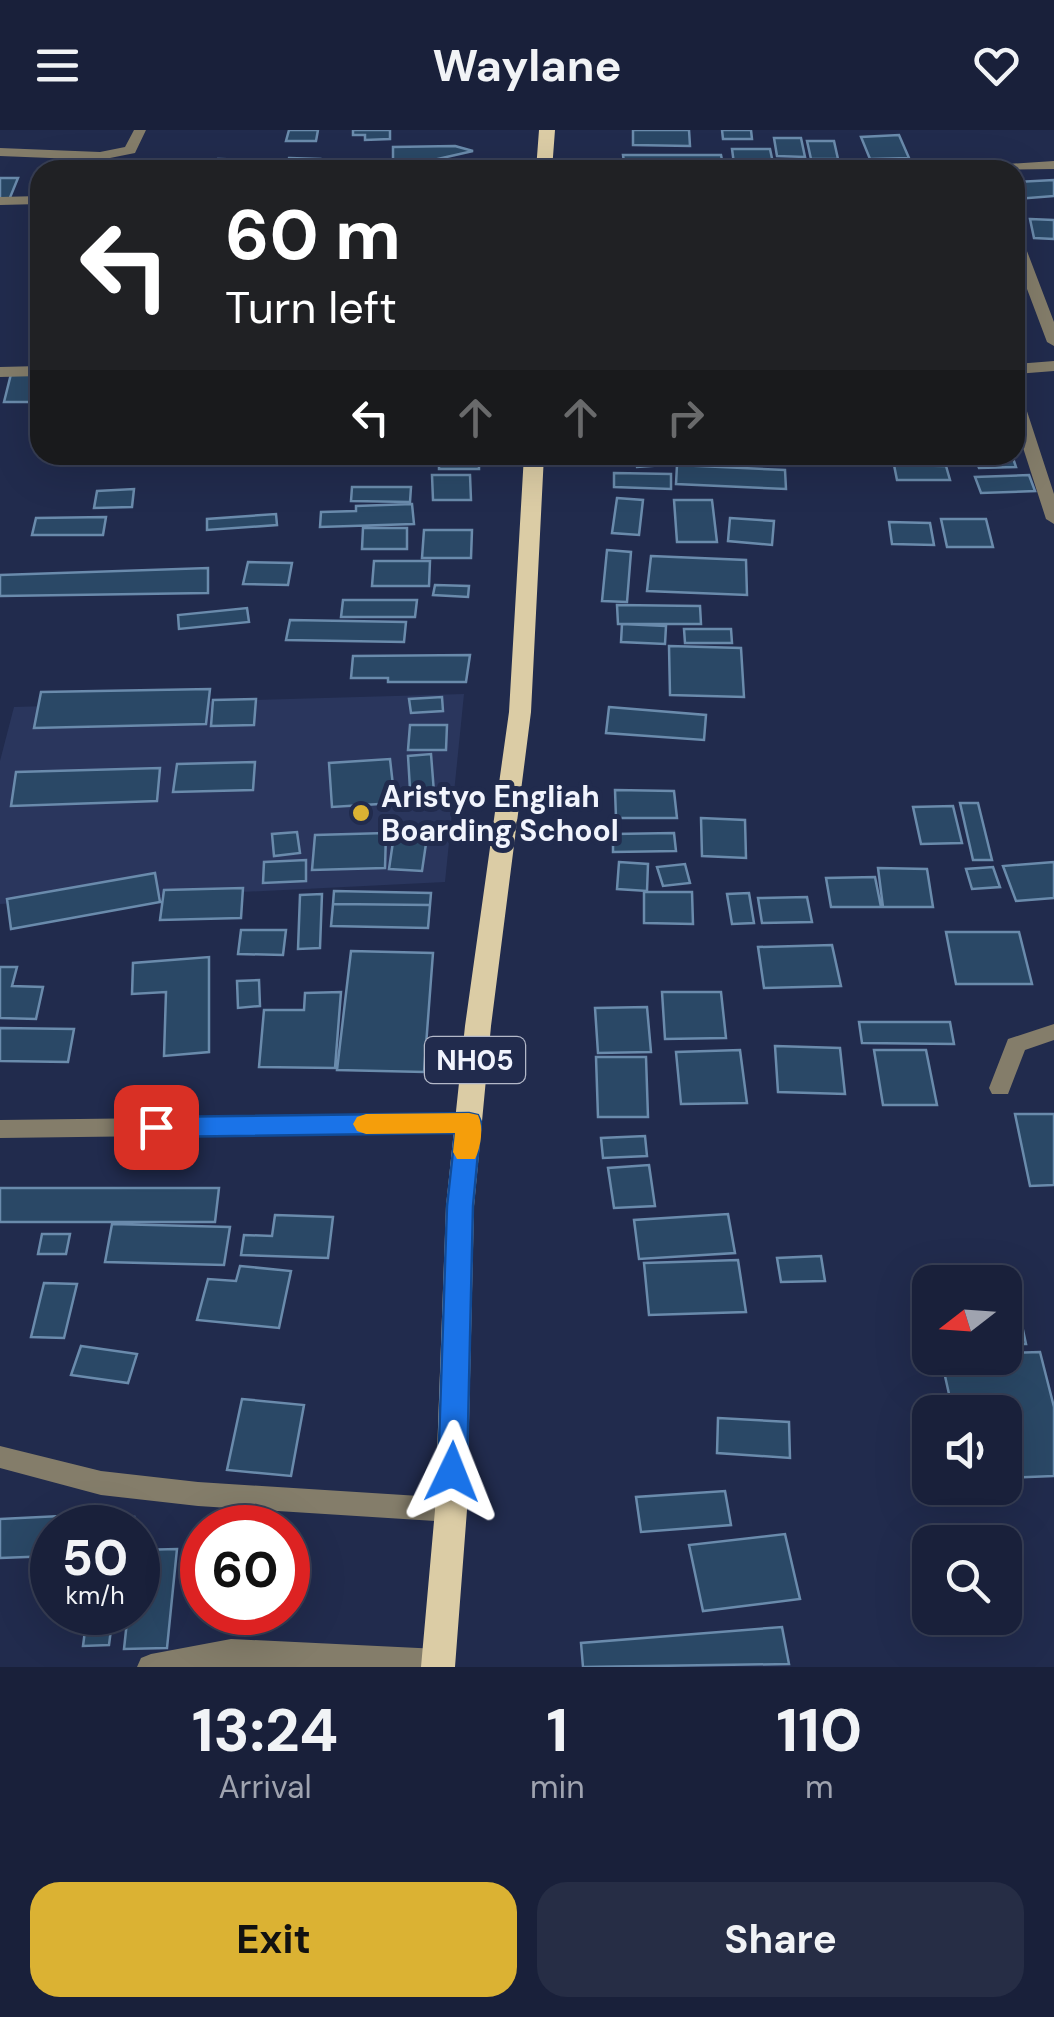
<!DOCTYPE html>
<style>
body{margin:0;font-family:"DM Sans",sans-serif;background:#262d45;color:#f1f3f6;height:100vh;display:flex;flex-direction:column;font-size:38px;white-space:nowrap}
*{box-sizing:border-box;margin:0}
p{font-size:32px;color:#9fa3af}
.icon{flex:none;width:55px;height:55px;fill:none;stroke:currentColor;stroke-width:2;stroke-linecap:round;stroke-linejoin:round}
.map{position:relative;height:1537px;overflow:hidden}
.side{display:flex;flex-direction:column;background:#19203a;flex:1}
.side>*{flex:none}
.top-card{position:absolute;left:30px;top:30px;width:995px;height:305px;border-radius:30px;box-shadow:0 10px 40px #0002,0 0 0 2px #373e54;background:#202124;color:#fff;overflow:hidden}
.needle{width:65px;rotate:253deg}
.controls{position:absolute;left:912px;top:1135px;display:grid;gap:20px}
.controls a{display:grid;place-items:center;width:110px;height:110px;border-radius:20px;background:#19203a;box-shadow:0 10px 40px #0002,0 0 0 2px #373e54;font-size:50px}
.speed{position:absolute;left:30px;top:1375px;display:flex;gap:20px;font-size:50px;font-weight:700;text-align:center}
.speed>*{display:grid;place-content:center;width:130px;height:130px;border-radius:50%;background:#19203a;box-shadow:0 10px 40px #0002,0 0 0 2px #373e54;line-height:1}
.speed small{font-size:25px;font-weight:400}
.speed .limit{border:15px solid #d22;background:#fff;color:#111}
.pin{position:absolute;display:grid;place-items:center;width:85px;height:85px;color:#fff;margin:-42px;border-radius:20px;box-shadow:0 5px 15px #0006}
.me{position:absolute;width:110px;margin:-55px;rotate:2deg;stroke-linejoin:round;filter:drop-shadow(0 0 8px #0008)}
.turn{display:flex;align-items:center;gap:35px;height:210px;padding:0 30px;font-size:45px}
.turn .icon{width:130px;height:130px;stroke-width:2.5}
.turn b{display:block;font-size:70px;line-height:85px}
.lanes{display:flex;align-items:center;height:95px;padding:0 30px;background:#0003;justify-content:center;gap:50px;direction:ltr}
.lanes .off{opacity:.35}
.eta{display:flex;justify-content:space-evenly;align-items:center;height:170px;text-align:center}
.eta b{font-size:60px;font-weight:700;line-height:70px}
.cta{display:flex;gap:20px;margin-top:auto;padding:20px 30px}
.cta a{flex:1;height:115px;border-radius:30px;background:#dbb233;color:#111;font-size:40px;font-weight:700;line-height:115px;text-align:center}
.cta a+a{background:#262d45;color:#f1f3f6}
header{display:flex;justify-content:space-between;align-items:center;height:130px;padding:0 30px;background:#19203a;font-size:45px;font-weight:700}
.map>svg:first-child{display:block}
.built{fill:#2a365d}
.building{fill:#2a4866;stroke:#6a8bac;stroke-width:2.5}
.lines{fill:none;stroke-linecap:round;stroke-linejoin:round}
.lane{fill:#847d6a;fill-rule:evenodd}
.street{fill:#847d6a;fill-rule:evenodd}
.primary{fill:#dbcca5;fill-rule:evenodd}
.route{fill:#1a73e8;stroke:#114b97;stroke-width:2.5}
.slow{fill:#f59e0b}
.poi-dot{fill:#dbb233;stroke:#212b4d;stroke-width:4}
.labels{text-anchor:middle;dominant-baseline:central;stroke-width:10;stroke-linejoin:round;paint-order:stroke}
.shield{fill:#212b4d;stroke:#b3b8c8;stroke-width:2.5}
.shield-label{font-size:28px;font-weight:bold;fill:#f1f4fd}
.poi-label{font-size:30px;font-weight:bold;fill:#f1f4fd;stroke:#212b4d;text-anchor:start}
</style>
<header><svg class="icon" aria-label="menu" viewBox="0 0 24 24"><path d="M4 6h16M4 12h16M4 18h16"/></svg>Waylane<svg class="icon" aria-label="heart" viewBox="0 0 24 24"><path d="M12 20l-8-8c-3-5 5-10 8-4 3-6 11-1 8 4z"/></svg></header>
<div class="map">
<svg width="1054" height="1537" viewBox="0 0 1054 1537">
<rect width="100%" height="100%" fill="#212b4d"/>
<path class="built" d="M464,564L445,752L0,774V631L14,577Z"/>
<path class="building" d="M289,0H318L316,11H286Z
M353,0H390V9L365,10V5H353Z
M633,0H689L690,16L633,15Z
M722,0H751L752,9H723Z
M899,5L909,28L870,29L861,7Z
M774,8H801L805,27L777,26Z
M807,11H834L838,29H811Z
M455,16L473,21L407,36L393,34V17Z
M732,19H770L773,33L734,34Z
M623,25H721L724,40H625Z
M289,28L320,29L317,40H300L286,38Z
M218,29L258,30L255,40H214Z
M0,48H18L9,70H0Z
M1054,50V66L1015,69V52Z
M1030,89L1054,90V109L1034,108Z
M11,244H40V272H4Z
M269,325H395V327L269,332Z
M439,325H479V339H439Z
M634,325H706L708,332L637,337Z
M717,325H874L876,335L718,334Z
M974,325H1012L1016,337L979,338Z
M677,335L785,340L786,359L676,354Z
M894,335L946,336L950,350H897Z
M614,343L671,344V359L614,357Z
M432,345H470L471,370H433Z
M1029,345L1035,361L981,363L975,347Z
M352,357H411L410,372L351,371Z
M134,359L132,377L94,378L97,361Z
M617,368L643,370L639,405L612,403Z
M674,370H712L717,412H677Z
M412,374L414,394L320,397L321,382L356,381V376Z
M276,384L277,395L207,400V389Z
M106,387L103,405H32L36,388Z
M730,388L774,391L772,415L728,411Z
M941,389H986L993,417H947Z
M889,392L930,393L934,415L892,414Z
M363,398H407V419H362Z
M424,400H472L471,428H422Z
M607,420L631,422L627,472L602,471Z
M651,426L746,430L747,465L647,461Z
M374,431H430L429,456H372Z
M248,432L292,433L288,455L243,454Z
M208,438V463L0,466V445Z
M435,455L469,456L468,467L433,465Z
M343,470H417L415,487H341Z
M617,475L700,476L701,494H618Z
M247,478L249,492L179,499L178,485Z
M290,490L406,492L404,512L286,510Z
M622,494L666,496L665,514L621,512Z
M684,499H731L732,513H685Z
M669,516L741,518L744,567L670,565Z
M470,525L466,552H388V548H351L353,526Z
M210,559L206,594L34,598L41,562Z
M442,567L443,581L411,583L409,569Z
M256,569L254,595L211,596L213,570Z
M609,577L706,585L704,610L606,603Z
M410,595H447L446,620H408Z
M431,624L435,675L411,676L408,626Z
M390,629L395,673L332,677L329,633Z
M255,632L253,660L173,662L177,634Z
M160,638L157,671L11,676L16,642Z
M615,660L674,661L677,688H616Z
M960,673H978L992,730H973Z
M953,676L962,713L921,714L913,677Z
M701,688L745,690L746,728L702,726Z
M395,698L428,700L422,741L389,739Z
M297,702L300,723L274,726L272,704Z
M386,703L385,738L312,740L315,705Z
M674,703L676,721L613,722V704Z
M306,730V751L263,753L264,732Z
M619,732L648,734L647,761L617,759Z
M1054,732V768L1016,771L1003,736Z
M685,734L690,753L663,756L657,737Z
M993,737L1000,757L972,759L966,739Z
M878,738L927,739L933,777H883Z
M155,743L160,772L11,799L7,769Z
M875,747L881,777H831L826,748Z
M243,758L241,788L160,790L164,760Z
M334,761L431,763L430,775L333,774Z
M644,762H692L693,794L644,793Z
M749,763L754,793L732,794L727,764Z
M322,764L320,818L298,819L300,765Z
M807,767L812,792L762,793L758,768Z
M333,774L430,775L428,798L331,796Z
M241,800H286L283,825L238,824Z
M946,802H1019L1032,854H956Z
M832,815L841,856L764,858L758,817Z
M351,821L433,823L424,942L337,940Z
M209,827V922L164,926L166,862L132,864L133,833Z
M0,837H17L12,856L43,857L36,889L0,888Z
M259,850L260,876L238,878L237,851Z
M341,862L335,938L259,937L264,880H304L305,863Z
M662,862H721L726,908L665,909Z
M647,877L651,922L598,923L595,878Z
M859,892H950L954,914L862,913Z
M0,898L74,899L68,932L0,931Z
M775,916L840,918L845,964L778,962Z
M740,920L747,973L681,974L676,922Z
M874,920H926L937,975H883Z
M596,927H646L648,987H598Z
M1015,984H1054V1055L1030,1056Z
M645,1006L647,1026L603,1028L601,1008Z
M649,1035L655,1076L614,1078L608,1038Z
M0,1058H219L215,1092H0Z
M728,1084L735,1123L639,1129L634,1090Z
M275,1085L333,1087L328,1128L241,1125L244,1105L272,1106Z
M112,1094L230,1097L224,1135L105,1132Z
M42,1104H70L66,1124H38Z
M821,1126L825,1151L781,1152L777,1128Z
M738,1130L746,1182L649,1185L644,1133Z
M240,1136L291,1141L279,1198L197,1190L208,1149L236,1151Z
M44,1153L77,1154L64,1208L31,1207Z
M1005,1186H1020L1026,1214H1005Z
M81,1216L137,1224L128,1253L71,1245Z
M1040,1222L1054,1277V1346L1005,1348V1282H953L941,1228H1005V1223Z
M242,1269L304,1275L291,1346L227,1340Z
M718,1288L789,1292L790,1328L717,1323Z
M725,1361L731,1395L641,1402L636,1367Z
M60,1386L59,1398H52V1426L0,1428V1389Z
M134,1387L133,1398H86L87,1389Z
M262,1389V1398H204L205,1390Z
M785,1404L800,1469L703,1481L689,1415Z
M177,1419L167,1518L124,1519L128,1482H138V1420Z
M113,1484L109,1515L83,1516L87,1485Z
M782,1497L789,1534L583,1537L581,1513Z"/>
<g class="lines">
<path class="lane" d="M1054,894V910L1025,920L1008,964H992L989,958L1008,909Z"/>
<path class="street" d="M134,0H146L135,23L100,30L0,26V18L100,22L125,17Z
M1054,31V39L969,40L976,36Z
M40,66V74L0,75V67Z
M1015,104L1022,108L1054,192V216L1047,212L1015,127Z
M1054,231V241L1015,244V234Z
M40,236V246L0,247V237Z
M1015,264L1023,269L1054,364V394L1046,389L1015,293Z
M469,984L477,987L480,993L477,999L469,1002L0,1008V990Z
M0,1316L101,1341L198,1352L451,1368L460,1372L464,1380L460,1388L451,1392L198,1376L101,1365L0,1338Z
M231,1509L439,1519L449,1523L453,1532L450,1537H137L141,1528L151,1524Z"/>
<path class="primary" d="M539,0H555L552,40H536Z
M524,325H544L531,582L491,896L474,1076L467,1380L455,1537H421L435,1380L446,1076L465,896L509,582Z"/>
</g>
<path class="route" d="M469,983L478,985L481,992L473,1076L467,1342L463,1351L452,1355L442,1351L438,1342L447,1076L455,1003L156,1007L147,1004L144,997L147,990L156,987Z"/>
<path class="slow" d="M469,983L478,985C484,997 481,1017 475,1029H457L453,1022L455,1003L366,1004L357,1001L353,994L357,987L366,984Z"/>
<circle class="poi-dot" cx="361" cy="683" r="10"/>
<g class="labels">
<rect class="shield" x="425" y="907" width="100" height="46" rx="8"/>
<g class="shield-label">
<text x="475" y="930">NH05</text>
</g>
<g class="poi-label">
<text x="381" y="666">Aristyo Engliah<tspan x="381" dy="34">Boarding School</tspan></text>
</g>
</g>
</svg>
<div class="controls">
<a><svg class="needle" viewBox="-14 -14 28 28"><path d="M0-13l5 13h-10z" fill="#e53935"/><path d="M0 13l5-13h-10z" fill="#9fa3af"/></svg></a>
<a><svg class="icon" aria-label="sound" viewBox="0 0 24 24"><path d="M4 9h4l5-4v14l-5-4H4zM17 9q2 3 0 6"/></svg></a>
<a><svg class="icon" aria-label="search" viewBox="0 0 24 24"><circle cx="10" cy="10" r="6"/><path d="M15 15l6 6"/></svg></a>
</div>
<div class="speed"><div>50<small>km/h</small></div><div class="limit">60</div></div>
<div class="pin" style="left:156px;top:997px;background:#d93025"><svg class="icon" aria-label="arrive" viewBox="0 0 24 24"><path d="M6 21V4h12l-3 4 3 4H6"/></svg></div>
<svg class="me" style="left:452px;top:1342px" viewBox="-20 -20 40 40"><path d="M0-17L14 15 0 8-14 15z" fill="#1a73e8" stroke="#fff" stroke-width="4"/></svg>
<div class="top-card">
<div class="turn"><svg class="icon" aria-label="left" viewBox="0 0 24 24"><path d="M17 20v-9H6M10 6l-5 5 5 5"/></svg><div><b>60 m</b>Turn left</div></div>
<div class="lanes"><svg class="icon" aria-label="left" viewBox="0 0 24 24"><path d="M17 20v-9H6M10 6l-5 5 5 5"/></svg><svg class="icon off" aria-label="ahead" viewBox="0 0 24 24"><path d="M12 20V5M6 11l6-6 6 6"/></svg><svg class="icon off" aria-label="ahead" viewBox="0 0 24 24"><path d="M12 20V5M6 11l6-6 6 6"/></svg><svg class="icon off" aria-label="right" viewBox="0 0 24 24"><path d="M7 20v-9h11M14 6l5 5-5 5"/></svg></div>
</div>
</div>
<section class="side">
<div class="eta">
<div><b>13:24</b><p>Arrival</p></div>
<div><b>1</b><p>min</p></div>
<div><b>110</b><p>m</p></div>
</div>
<div class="cta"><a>Exit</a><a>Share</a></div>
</section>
